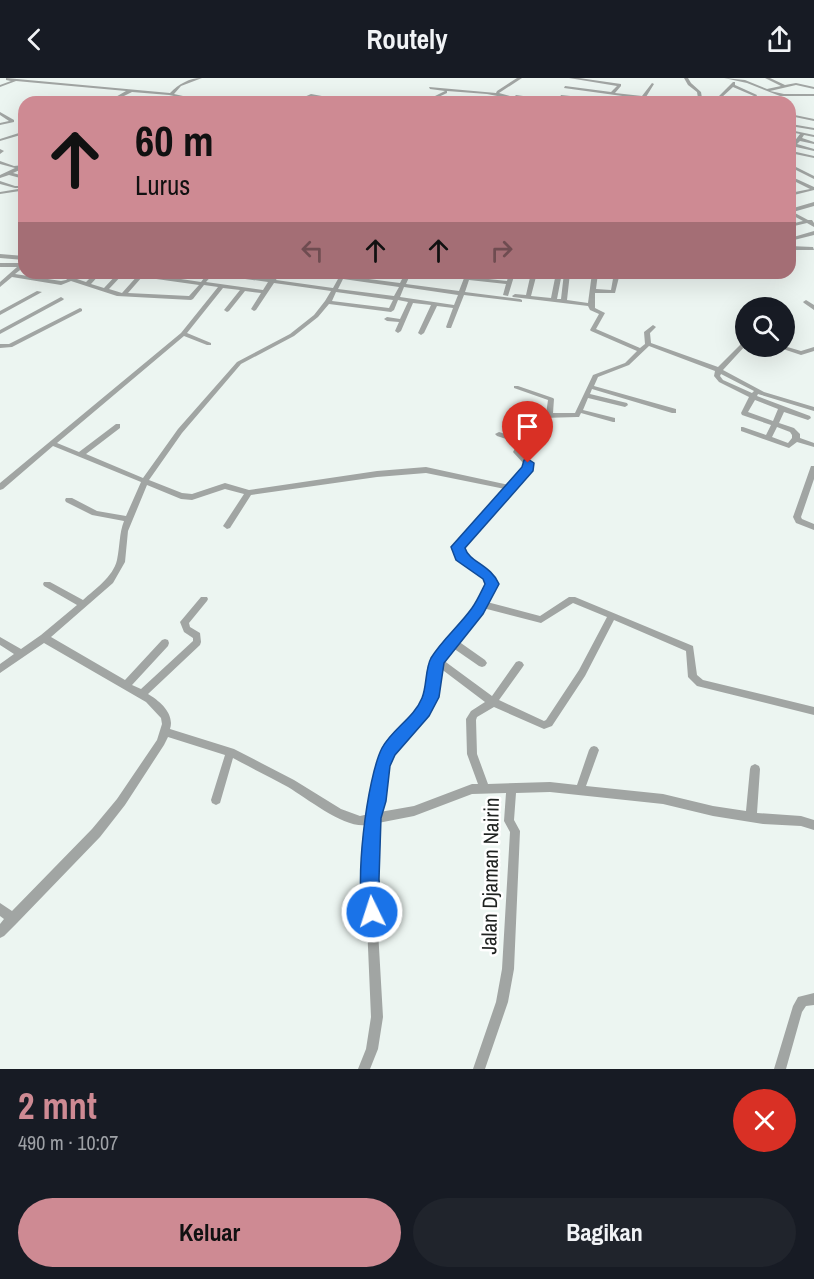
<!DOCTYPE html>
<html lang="id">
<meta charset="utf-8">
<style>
body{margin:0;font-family:"Archivo Narrow",sans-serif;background:#20242c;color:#f1f3f6;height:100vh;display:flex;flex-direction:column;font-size:22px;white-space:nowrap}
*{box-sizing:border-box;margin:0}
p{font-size:20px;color:#9ea1a6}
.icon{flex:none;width:33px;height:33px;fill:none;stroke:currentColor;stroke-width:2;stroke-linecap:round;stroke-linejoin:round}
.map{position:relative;height:991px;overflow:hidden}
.details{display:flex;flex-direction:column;background:#171b24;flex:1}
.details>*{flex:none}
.banner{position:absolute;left:18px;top:18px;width:778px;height:183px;border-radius:18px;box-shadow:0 6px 24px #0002;background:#ce8a93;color:#111;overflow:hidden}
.tools{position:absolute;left:735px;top:219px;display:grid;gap:12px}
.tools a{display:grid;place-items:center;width:60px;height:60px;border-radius:50%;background:#171b24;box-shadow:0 6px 24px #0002;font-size:30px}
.pin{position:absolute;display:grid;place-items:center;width:51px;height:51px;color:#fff;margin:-62px -26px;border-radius:50% 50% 50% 0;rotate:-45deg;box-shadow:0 0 6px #0007}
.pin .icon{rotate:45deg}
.me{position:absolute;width:66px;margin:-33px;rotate:356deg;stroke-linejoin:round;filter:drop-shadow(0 0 4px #0008)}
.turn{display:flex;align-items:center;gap:21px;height:126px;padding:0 18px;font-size:27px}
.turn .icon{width:78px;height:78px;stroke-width:2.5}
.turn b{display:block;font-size:42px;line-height:51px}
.lanes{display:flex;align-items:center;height:57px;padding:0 18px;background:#0003;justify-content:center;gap:30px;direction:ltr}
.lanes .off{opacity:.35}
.round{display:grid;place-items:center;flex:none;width:63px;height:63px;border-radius:32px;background:#20242c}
.summary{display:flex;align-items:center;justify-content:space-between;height:102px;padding:0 18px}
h1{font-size:36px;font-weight:700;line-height:45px;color:#ce8a93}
.primary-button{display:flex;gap:12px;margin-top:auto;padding:12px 18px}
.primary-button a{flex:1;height:69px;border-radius:36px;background:#ce8a93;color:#111;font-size:24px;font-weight:700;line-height:69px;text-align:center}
.primary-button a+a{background:#20242c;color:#f1f3f6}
header{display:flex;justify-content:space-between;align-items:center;height:78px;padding:0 18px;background:#171b24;font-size:27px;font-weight:700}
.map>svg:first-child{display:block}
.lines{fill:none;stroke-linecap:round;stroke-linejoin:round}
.street{fill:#a1a5a3;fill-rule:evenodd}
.route{fill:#1a73e8;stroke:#114b97;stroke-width:1.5}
.labels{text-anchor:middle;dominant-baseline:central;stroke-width:5;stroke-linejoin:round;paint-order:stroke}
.near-street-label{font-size:21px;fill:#1f2220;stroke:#fff}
</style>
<header><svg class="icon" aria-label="back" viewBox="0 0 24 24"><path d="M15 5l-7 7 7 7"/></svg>Routely<svg class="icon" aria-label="share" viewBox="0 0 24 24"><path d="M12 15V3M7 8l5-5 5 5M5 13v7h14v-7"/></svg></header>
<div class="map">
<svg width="814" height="991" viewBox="0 0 814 991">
<rect width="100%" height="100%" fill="#ecf5f1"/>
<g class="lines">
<path class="street" d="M6,0L170,15C179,6 189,0 202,0L181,8L174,16L210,24H202L169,17L132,14L112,24H107L126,13L16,3L0,9V7L11,3L6,2Z
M517,0H522L499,15L514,19L516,17L559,23L555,24L516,19L523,22L520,24H515L517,22L487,16L447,13V15L428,24H423L445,13L430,11L429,9L496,15L497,13Z
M569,0H579L621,6V8L615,15L642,18L652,5L654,6L646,19L677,24H666L564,10L565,8L611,14L617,8Z
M684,0H688L691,5L701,14L702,20L699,24H695L698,20L697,14L688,7Z
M724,0L745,2L767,11L781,8L765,0H770L785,7L796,5L814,9V11L796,7L770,13L784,16H814V18H780L747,5Z
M733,4H735V7L757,17L754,24H750L754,18L733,9L721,20H719V18Z
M311,16L349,23L351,24H342L311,18L298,24H293Z
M561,17L580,19L582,20L580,21L560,19Z
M0,34L14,42V44L0,47V45L9,43L0,37Z
M790,36L814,41V43L790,38Z
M791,46L814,50V52L790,48Z
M790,52L814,57V59L804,57L802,60L814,64V66L800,63L797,66L814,71V73L796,69L792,73L814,78V80L790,75V69L800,56L790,54Z
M22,54H24V56L0,63V61Z
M0,71L4,73L0,76Z
M0,83L14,88L24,87V90L13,95L24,98V101L9,97L0,100V97L15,90L0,86Z
M790,86L814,98V101L790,89Z
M790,98L814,109V112L790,118V115L810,111L790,101Z
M0,103L15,108H24V110H15L0,106Z
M18,111L20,112V113L0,116V114Z
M814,124V128L793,134L808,142H812L814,145V149L807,145L790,149V146L803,143L790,136V131Z
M814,153V157L790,163V160Z
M790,168L813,169L814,172H790Z
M0,176L24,178V182L0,180Z
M0,185H24V189L15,196L61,203L66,202L74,195H80L74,200L86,204L95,195H101L91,206L104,210L118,195H124L109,211L122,215L139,196L141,195L201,204L208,195H228L270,201L274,195H280L276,202L333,210L338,201L309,197L306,195H322L400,205L405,195H411L406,206L459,213L466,195H472L470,199L507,203L509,195H515L508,218L503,217L506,206L469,202L465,214L520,221L522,222V224L464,217L451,250H447L446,249L453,230L437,228L424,255L421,257L418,255L431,227L413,225L401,253L398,255L395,253L399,244L387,243L384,241L387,239L400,241L408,224L398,222L394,232L391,234L329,226L318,239L294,258L241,286L182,355L149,402L182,415L192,416L225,405L249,412L377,393L426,389L509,407L524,389V386L513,374L518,365L497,358L495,356L499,354L521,361L538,336H546L548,322L514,310V308H518L553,320L554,321L553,335H575L593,297L625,285L637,273L591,253L590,252L599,236L590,232L588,228L513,219L512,218L515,216L526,217L531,195H537L531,218L551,220L556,195H562L557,221H561L564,195H570L567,222L588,225L592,195H598L596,211L611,212L614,195H620L615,215H595V230L605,235L596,251L640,270L645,266L644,254L653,247L656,249L650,255L651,265L718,289L746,261V267L723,292L764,314L814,329V333L758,316L757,318L810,338L811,340L808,342L784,334L779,345L794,350L800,356V360L814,365V369L797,364L789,370L741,353V349H743L766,357L771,347L742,337L741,335L749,319L719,304L714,298L715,293L649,268L629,287L598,299L594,308L676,331V335H672L592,311L590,316L627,325L628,327L625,329L588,320L583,332L615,340V344H613L581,335L579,339H577L542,340L522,370L521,373L532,385L531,392L462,470C467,488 488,485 496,506L487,524L540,538L569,519H575L693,568L697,597L703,602L814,629V637L697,608L688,599L686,573L614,542L585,598L552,648L544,651L494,629L477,639L476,642L477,676L488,706L550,704L577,707L589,672L591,669L594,668L597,669L599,672L586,708L663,716L713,728L746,733L750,691L751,688L755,686L759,688L760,691L757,735L801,738L814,742V752L801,748L763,746L713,738L663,726L550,714L516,715L514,742L520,753L514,891L508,924L485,991H473L496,924L502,891L510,754L504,743L506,715L472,716L414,738L378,745L375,800L383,939L378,971L370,991H358L366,971L371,939L365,800L367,747C345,751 308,721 288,709C270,699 251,690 233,680L220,725L216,727L212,725L211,722L225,677L168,659L164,667L125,727L100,759L17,845L4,858L0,860V846L4,841L0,838V825L12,833L92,751L117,721L157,662L162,646L161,640L146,624L44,565L0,595V586L14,576L0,567V559L21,571L41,557L77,527L44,508L43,506L44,504H50L83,522C95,511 113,499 117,482C120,468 119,456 124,443L92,437L66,424L65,422L66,420H72L97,433L126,438L141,404L53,368L3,411L0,412V405L181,255L218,209L204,207L193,221L191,222L117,218L71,203L61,207L12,199L0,209V204L17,189H0ZM214,195L216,197L268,204L263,212L206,204ZM142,199L199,207L189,218L128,215ZM343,201L399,209L394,218L338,211ZM274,205L331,213L325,223L314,237L290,256L237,284L178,351L143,400L86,376L120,350V346H116L79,374L57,365L184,258L207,267H211V265L187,255L223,210L240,212L224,232L227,234L229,233L245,213L261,215L251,231L254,233L256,232ZM404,209L458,217L454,227L400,219ZM336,214L393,222L389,230L332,223ZM721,296L754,313L752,315L723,302L720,298ZM755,322L778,331L773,343L748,334ZM777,349L790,354L792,357V360L788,365L772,359ZM426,395L505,411L454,469C460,492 480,488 488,506L475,530L434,580L426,619L421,630L386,669L377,688L373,723L369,736L360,738L341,731L294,702L234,671L170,651C175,636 160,623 148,616L200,567L201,564L200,555L190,549L189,545L207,523L208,521L207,519H201L180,544L184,554L193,560V563L141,611L132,607L168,568L169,565L168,562L165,561L162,562L125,602L51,559L113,505L125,484L128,453L147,407L181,421L192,422L225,411L244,416L223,448L227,451L230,450L251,417L377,399ZM573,525L607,539L579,592L546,642L544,643L499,622L522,590L524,587L522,584L519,583L516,584L492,618L443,582L453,570L479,588L482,589L485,588L487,585L485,582L458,563L483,530L541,545ZM440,590L485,624L471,633L466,641L467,676L478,706H472L414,728L380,734C385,715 382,691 393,675C402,660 418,650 428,636C437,622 438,606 440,590Z
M718,195H726L711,201L706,200Z
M37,213L42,214L0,237V233Z
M61,219L64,221L63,222L0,256V252Z
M806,222L814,227V232L804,225L803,224Z
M80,230L82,231V233L12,269L0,270V266H9Z
M774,268H784L801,273L814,269V273L801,277Z
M811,388H814V401L801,439L802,441L814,446V452L796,445L793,439Z
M814,915V927L806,928L802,934L786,991H774L793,928L798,919Z"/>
</g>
<path class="route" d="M528,381L534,385L533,393L465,470C469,484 491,487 499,506L483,536L444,585L439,619L429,638L395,677L390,688L386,723L381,740L379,801L381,834L378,841L372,843L365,841C353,810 367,699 382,670C392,651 414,640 422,620C427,608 425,591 431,580C442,562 460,547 472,530C477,523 481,514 485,506L483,501L456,482L451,469L522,389L524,382Z"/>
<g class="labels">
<g class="near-street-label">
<text transform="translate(490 798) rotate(-89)">Jalan Djaman Nairin</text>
</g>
</g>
</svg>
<div class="tools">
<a><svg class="icon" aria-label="search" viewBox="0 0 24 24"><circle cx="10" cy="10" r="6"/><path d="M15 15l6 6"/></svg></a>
</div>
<div class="pin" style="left:528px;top:385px;background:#d93025"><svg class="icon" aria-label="arrive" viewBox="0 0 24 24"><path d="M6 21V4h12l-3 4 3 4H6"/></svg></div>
<svg class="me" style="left:372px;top:834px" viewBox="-20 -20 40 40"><circle r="17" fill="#1a73e8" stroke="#fff" stroke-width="3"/><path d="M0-11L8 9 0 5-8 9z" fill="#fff"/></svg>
<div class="banner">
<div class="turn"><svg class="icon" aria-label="ahead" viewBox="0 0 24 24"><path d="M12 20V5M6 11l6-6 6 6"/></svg><div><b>60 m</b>Lurus</div></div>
<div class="lanes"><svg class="icon off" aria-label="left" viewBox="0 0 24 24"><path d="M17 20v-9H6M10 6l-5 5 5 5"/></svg><svg class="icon" aria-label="ahead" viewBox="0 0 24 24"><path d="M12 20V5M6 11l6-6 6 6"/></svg><svg class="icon" aria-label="ahead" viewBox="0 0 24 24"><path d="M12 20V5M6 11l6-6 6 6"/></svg><svg class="icon off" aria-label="right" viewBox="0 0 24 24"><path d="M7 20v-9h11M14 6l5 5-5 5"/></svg></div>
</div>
</div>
<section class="details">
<div class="summary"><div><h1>2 mnt</h1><p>490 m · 10:07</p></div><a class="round" style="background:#d93025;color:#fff"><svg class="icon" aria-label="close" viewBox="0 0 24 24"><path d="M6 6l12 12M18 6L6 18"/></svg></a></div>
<div class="primary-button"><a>Keluar</a><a>Bagikan</a></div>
</section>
